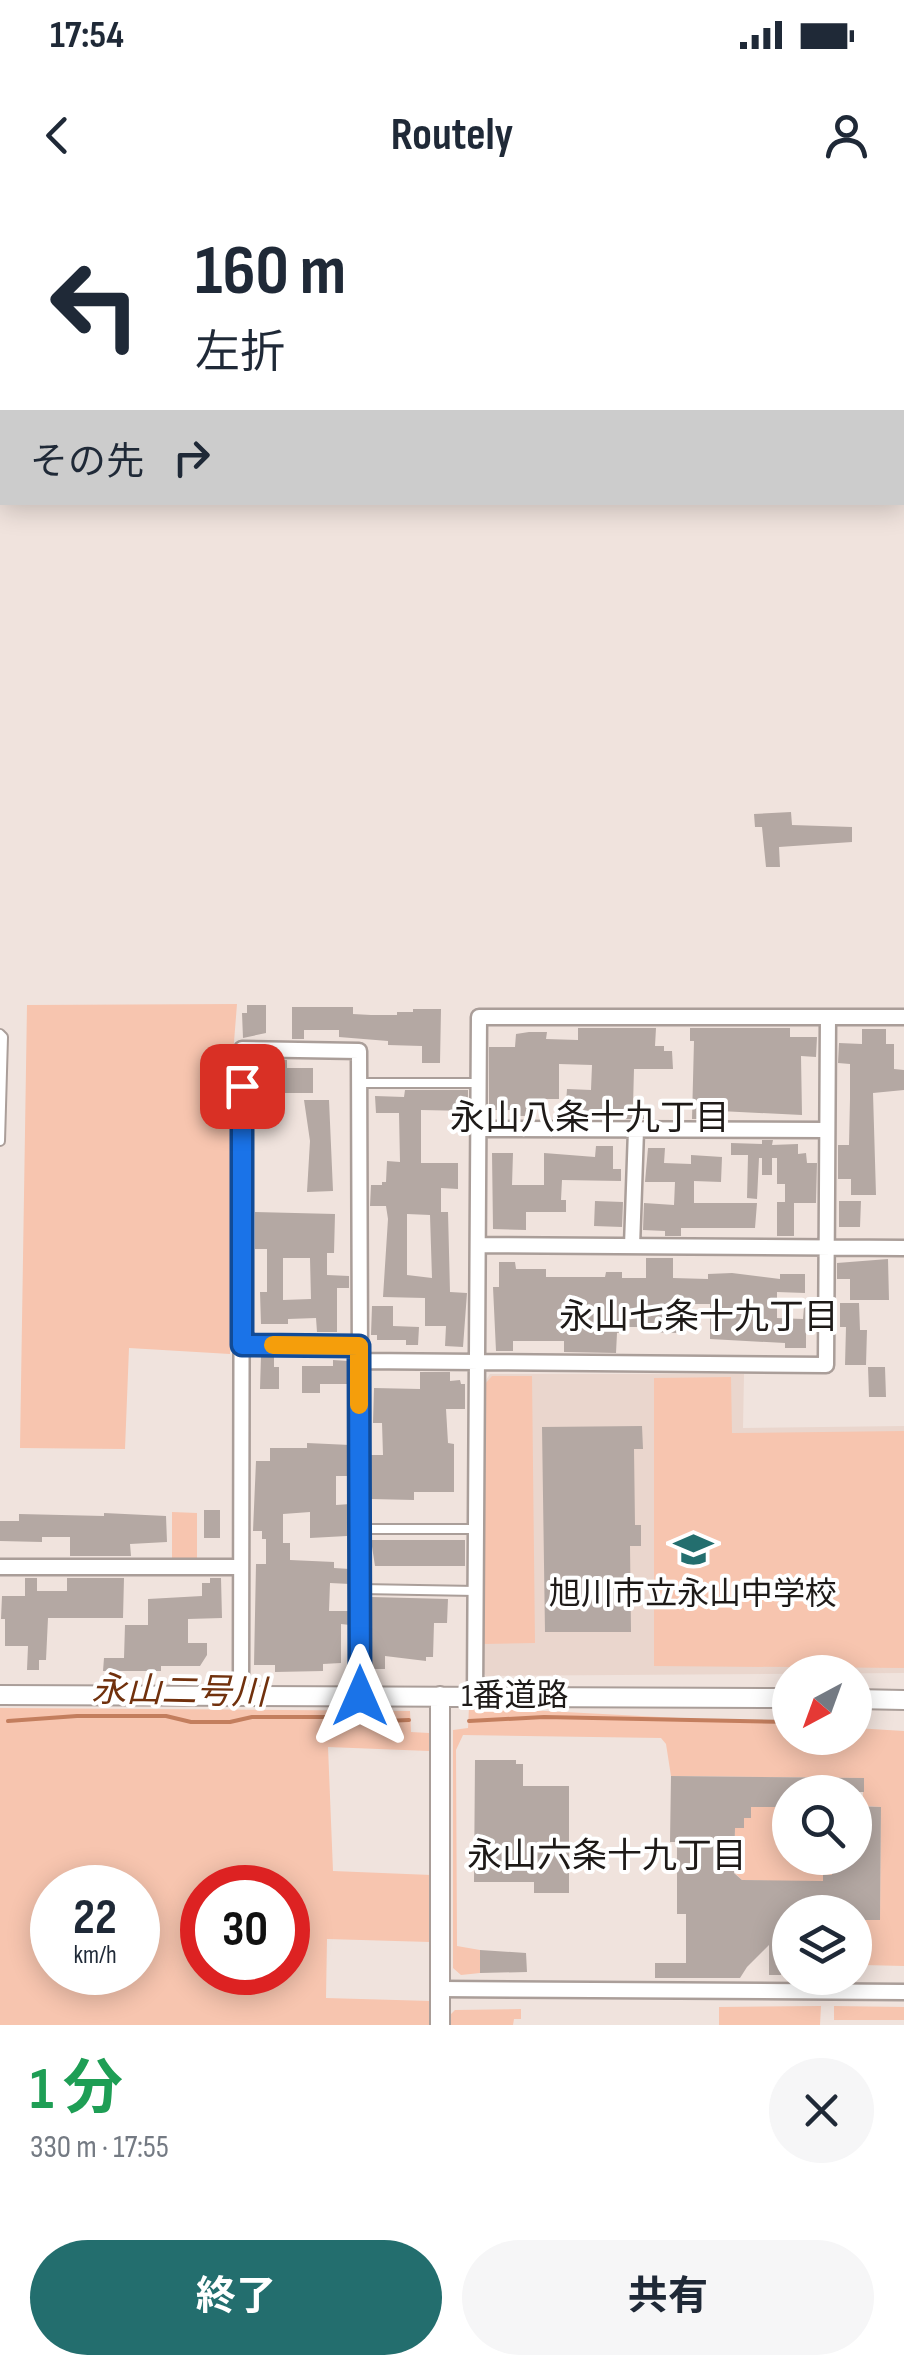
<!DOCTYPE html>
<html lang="ja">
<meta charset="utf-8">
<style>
body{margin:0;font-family:"Sofia Sans Condensed","Noto Sans JP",sans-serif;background:#f6f6f7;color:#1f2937;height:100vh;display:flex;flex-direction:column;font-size:38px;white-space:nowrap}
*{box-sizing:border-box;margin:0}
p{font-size:32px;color:#747a83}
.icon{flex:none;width:55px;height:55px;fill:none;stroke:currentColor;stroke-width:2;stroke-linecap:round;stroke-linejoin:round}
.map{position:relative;height:1825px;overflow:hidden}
.panel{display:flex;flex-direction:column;background:#fff;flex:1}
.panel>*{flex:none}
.guide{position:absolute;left:0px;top:0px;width:905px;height:305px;box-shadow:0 5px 25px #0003;background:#fff;color:#1f2937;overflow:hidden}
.needle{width:65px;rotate:221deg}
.controls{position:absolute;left:772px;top:1455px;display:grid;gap:20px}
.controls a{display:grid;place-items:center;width:100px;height:100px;border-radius:50%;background:#fff;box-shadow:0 5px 25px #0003;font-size:50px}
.speed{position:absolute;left:30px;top:1665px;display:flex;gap:20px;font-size:50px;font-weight:700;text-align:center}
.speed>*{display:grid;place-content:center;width:130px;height:130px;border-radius:50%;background:#fff;box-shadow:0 5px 25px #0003;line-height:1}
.speed small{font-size:25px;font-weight:400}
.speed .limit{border:15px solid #d22;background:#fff;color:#111}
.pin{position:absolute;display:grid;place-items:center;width:85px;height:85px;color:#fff;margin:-42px;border-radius:20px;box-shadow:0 5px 15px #0006}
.me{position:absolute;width:110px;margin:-55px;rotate:0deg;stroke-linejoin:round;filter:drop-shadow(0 0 8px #0008)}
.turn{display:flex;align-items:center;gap:35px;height:210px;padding:0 30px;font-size:45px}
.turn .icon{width:130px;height:130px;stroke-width:2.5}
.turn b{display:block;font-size:70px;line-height:85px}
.then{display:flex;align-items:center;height:95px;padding:0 30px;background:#0003;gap:20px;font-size:38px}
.round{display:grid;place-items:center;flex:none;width:105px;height:105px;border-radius:52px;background:#f6f6f7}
.summary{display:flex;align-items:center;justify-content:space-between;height:170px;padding:0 30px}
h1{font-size:60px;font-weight:700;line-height:75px;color:#1e9e55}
.button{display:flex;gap:20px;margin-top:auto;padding:20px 30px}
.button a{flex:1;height:115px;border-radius:60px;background:#236e6e;color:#fff;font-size:40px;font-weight:700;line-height:115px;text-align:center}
.button a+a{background:#f6f6f7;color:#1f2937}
.status{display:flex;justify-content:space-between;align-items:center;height:70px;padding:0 50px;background:#fff;direction:ltr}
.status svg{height:28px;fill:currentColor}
header{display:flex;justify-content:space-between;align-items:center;height:130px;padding:0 30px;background:#fff;font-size:45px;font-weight:700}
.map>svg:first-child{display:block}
.built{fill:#ead6cd}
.green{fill:#f7c5af;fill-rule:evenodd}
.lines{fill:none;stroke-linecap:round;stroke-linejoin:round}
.stream{stroke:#c37e5e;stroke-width:4}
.building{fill:#b4a8a3;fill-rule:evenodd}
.service-casing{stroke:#aa9e99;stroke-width:12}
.minor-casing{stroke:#aa9e99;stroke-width:19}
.tertiary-casing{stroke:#aa9e99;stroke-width:22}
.service{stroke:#fff;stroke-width:8}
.minor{stroke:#fff;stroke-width:14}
.tertiary{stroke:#fff;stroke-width:18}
.route-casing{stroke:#114b97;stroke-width:25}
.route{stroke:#1a73e8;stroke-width:18}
.slow{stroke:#f59e0b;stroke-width:18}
.labels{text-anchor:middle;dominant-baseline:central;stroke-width:8;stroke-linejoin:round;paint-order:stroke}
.poi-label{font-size:32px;fill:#1e1a18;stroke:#fff}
.street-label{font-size:32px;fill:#1e1a18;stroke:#fff}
.neighbourhood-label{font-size:35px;fill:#1e1a18;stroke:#fff}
.water-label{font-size:35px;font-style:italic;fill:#71310d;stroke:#fff}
</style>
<div class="status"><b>17:54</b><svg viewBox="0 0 49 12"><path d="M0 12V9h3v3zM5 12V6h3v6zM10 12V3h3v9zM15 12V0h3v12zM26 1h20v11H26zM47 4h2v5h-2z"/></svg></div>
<header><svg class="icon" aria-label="back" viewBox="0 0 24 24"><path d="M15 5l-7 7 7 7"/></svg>Routely<svg class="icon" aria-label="person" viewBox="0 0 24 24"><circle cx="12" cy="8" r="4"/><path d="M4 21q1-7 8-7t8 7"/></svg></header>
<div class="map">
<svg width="904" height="1825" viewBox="0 0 904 1825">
<rect width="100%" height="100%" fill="#f0e3dd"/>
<path class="built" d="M490,1174H744L743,1228L904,1226V1473L486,1476L482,1471L484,1183Z"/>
<path class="green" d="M237,804L234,842L230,1154L129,1148L125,1249L20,1248L27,805Z
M492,1176H532L535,1443L483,1444L485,1184Z
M731,1177L732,1233L904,1231V1468L654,1466V1178Z
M172,1312L197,1313V1359L172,1358Z
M469,1507L790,1524V1538H855V1528L904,1531V1766L863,1765L865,1720L880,1719L881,1607L863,1606V1578L671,1576L666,1544L661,1538L463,1535L456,1550L457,1746L480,1750V1773L461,1775L453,1768V1530L468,1528Z
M0,1508L410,1511L411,1532L429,1533V1551L328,1547L333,1671L431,1675L430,1742L327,1739L326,1798L431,1801V1825H0ZM52,1688H138V1772H52ZM202,1688H288V1772H202Z
M751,1607H790V1658H832V1675L823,1683L742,1680L735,1673V1628H743L744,1618H751Z
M821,1806L820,1825H719V1807Z
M834,1806L904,1807V1820H834Z
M521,1809V1819H514L513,1825H448V1817L455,1810Z"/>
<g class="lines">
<path class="stream" d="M0,122H2
M902,130H904
M8,1521L77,1516H166L191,1522H230L252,1517H326L358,1522L409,1520
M469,1521L544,1517L790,1522"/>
</g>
<path class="building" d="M791,612L792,625L852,627V642L779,647L780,667H766L762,627H755L754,614Z
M247,805H266V833L243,838L242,813H247Z
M292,807H353V814L371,815H397V812H413V809H441L440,863H422V846L388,845V841L339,837V830H304V839H292Z
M578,828H656L655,846H664V851H672L673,869H634L633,906H648V919H616L617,914L575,912V904L566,903L567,889L591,890L592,865L559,864V899H532V916H514V910H489V847H515L516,834L529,832H547L546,839L578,840Z
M690,828H790V837H817L816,857L801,856L802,915L720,911V919H692L694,841H690Z
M862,829H886V844H894V869L904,870V890L873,893L876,995H851V979H838V945H849L850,899V864L838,863L839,843L862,844Z
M262,860H287V868H313V893H270L269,885L263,884Z
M405,890H468V911L421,910V963H458V989L441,988V1012H448L450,1092L467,1093L463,1147L445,1146L446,1126H425V1098L383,1097L388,1019L386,1006H370L371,985H382V982H386L387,961L400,962L399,913H376L375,896L404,897ZM407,1014L430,1015L432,1078L407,1075Z
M304,900H329L333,991L307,992L310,941Z
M762,940H773L772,945L798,944V954L806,953L807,963H817L816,1003H794V1036H777V1002H785V984H777V958H772V975H762V958H759L757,999L747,998L748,955H731V943L762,944Z
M596,946H613V969H621V981L562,980L561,1000H566V1012H526V1030L493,1029L492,953H513L512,985H544V953L595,957Z
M648,948H665L664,963L691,964V955L722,957L721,982L694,981V1003H757L755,1028H681V1036H665V1031L643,1030L644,1003L674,1005L675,982H645Z
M595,1001L623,1002L622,1027L594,1026Z
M839,1001H861L860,1027H839Z
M255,1012L335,1014L334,1053H327V1075L349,1076V1088H337V1132H317L316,1118L288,1119V1124H261L260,1092H267V1049H255ZM283,1058H310L311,1099L283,1100Z
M646,1058H673V1078L708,1079V1074L732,1073L780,1079V1074H805V1093L777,1092V1118L803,1119L804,1107H815V1120H806V1148H785V1143L710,1139V1104H677V1133L645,1132V1127H622V1132L617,1133L616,1153L564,1152V1141H513V1151H496L493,1087H499V1062H515L516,1069H546V1077H605L606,1072H622V1078H646Z
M888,1059L889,1100H850V1079H837V1063Z
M840,1103H859L860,1130H867L866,1165H845L846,1127H840Z
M372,1106H393V1126L419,1127L418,1145H406V1140H377V1135H371Z
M261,1156L274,1157V1167H279V1189H260Z
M333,1160L348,1161L349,1184H320V1193H302V1166H333Z
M868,1167H885L886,1197H869Z
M420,1172H450V1181L460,1180L461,1184H465V1209H446L448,1243L454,1244V1292H414V1300L371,1299V1255H383L382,1223H373L374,1188L420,1189Z
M642,1226L643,1249H634L635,1325H641V1346H630L631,1432H545L542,1227Z
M307,1243L350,1245V1276H336V1305L350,1304L347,1336L310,1338V1312L283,1314V1343H290V1360L334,1362V1368L350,1369V1384L330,1383L329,1411H350V1425L341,1424V1463L323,1464V1471L275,1472V1465H254L256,1364H266V1339H262V1331H253L256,1261H270V1248H307Z
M204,1310H220V1338H204Z
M104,1313L166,1316L167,1342L130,1344L131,1356H70V1337H42V1342L0,1341V1321H19V1314L104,1316Z
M371,1340H465V1366H375Z
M25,1378H37V1391H67V1378H124L123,1418H48L46,1460H39V1470H27L28,1446H5V1419H1L2,1396H25Z
M210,1378H221L222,1418L188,1419V1443H207V1455L200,1466H161V1471H103L104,1458H124L125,1425H148V1399L202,1396V1383H210Z
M371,1397L448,1399L447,1423H434L433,1457H426V1461L385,1456V1469H372Z
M475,1560H516V1564H523V1586H569V1693H534V1682H474Z
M671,1576L864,1578V1592H790V1607H751V1618H744V1628H735L734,1673L742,1680L823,1681V1675H832V1658H855V1606L881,1607L880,1720H855V1712H790V1750H782L781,1775H769V1745L747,1767L740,1778H655V1763H686V1714H677V1642H670Z
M480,1750L526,1753L527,1772L480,1773Z"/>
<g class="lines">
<defs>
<path id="service" d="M0,834L3,837L0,941
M359,883H479
M361,1329H477
M361,1389L476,1391"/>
<path id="minor" d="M0,108H2
M902,112H904
M479,929L827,930
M479,1045L904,1048
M632,1046L636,930
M242,1145L359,1146
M359,1161L826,1165L828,817
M0,1367H241
M475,1496L479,817H904
M241,1497L242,849L359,851L361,1496
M440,1789L904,1792"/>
<path id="tertiary" d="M0,1495L790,1498
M440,1496V1825
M855,1499L904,1500"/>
</defs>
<use href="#service" class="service-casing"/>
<use href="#minor" class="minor-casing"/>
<use href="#tertiary" class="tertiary-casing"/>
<use href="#service" class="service"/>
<use href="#minor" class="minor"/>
<use href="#tertiary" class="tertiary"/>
</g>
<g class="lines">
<defs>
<path id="route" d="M242,886V1145L359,1146L360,1496"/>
</defs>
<use href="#route" class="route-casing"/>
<use href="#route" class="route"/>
<path class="slow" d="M273,1145L359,1146V1205"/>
</g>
<defs>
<symbol id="school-bare" viewBox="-9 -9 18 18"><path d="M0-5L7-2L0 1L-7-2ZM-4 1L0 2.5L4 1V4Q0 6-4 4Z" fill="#236e6e" stroke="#fff" stroke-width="2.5" paint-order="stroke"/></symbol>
</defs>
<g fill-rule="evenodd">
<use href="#school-bare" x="666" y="1322" width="55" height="55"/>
</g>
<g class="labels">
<g class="poi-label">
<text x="693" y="1394">旭川市立永山中学校</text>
</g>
<g class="street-label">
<text x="515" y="1496">1番道路</text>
</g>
<g class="neighbourhood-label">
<text x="590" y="918">永山八条十九丁目</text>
<text x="699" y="1117">永山七条十九丁目</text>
<text x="607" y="1656">永山六条十九丁目</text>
</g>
<g class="water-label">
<text transform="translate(179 1492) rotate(1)">永山二号川</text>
</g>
</g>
</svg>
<div class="controls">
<a><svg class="needle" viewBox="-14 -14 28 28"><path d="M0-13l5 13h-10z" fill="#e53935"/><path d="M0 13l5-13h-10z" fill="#747a83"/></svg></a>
<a><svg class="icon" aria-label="search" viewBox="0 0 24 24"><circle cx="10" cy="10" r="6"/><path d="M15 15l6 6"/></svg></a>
<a><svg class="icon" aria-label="layers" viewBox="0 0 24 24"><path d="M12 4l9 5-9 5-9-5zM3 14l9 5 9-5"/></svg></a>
</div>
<div class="speed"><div>22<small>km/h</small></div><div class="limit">30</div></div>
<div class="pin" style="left:242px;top:886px;background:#d93025"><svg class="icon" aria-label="arrive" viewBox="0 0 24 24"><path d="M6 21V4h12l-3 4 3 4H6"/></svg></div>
<svg class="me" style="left:360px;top:1496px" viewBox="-20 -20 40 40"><path d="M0-17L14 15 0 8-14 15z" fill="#1a73e8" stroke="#fff" stroke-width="4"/></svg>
<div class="guide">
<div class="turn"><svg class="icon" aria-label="left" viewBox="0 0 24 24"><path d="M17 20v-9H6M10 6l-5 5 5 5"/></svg><div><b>160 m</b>左折</div></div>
<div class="then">その先<svg class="icon" aria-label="right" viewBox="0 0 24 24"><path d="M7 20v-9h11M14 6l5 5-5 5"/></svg></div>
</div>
</div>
<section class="panel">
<div class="summary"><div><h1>1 分</h1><p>330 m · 17:55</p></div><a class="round"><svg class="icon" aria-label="close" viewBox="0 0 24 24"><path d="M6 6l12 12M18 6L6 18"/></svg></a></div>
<div class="button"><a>終了</a><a>共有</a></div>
</section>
